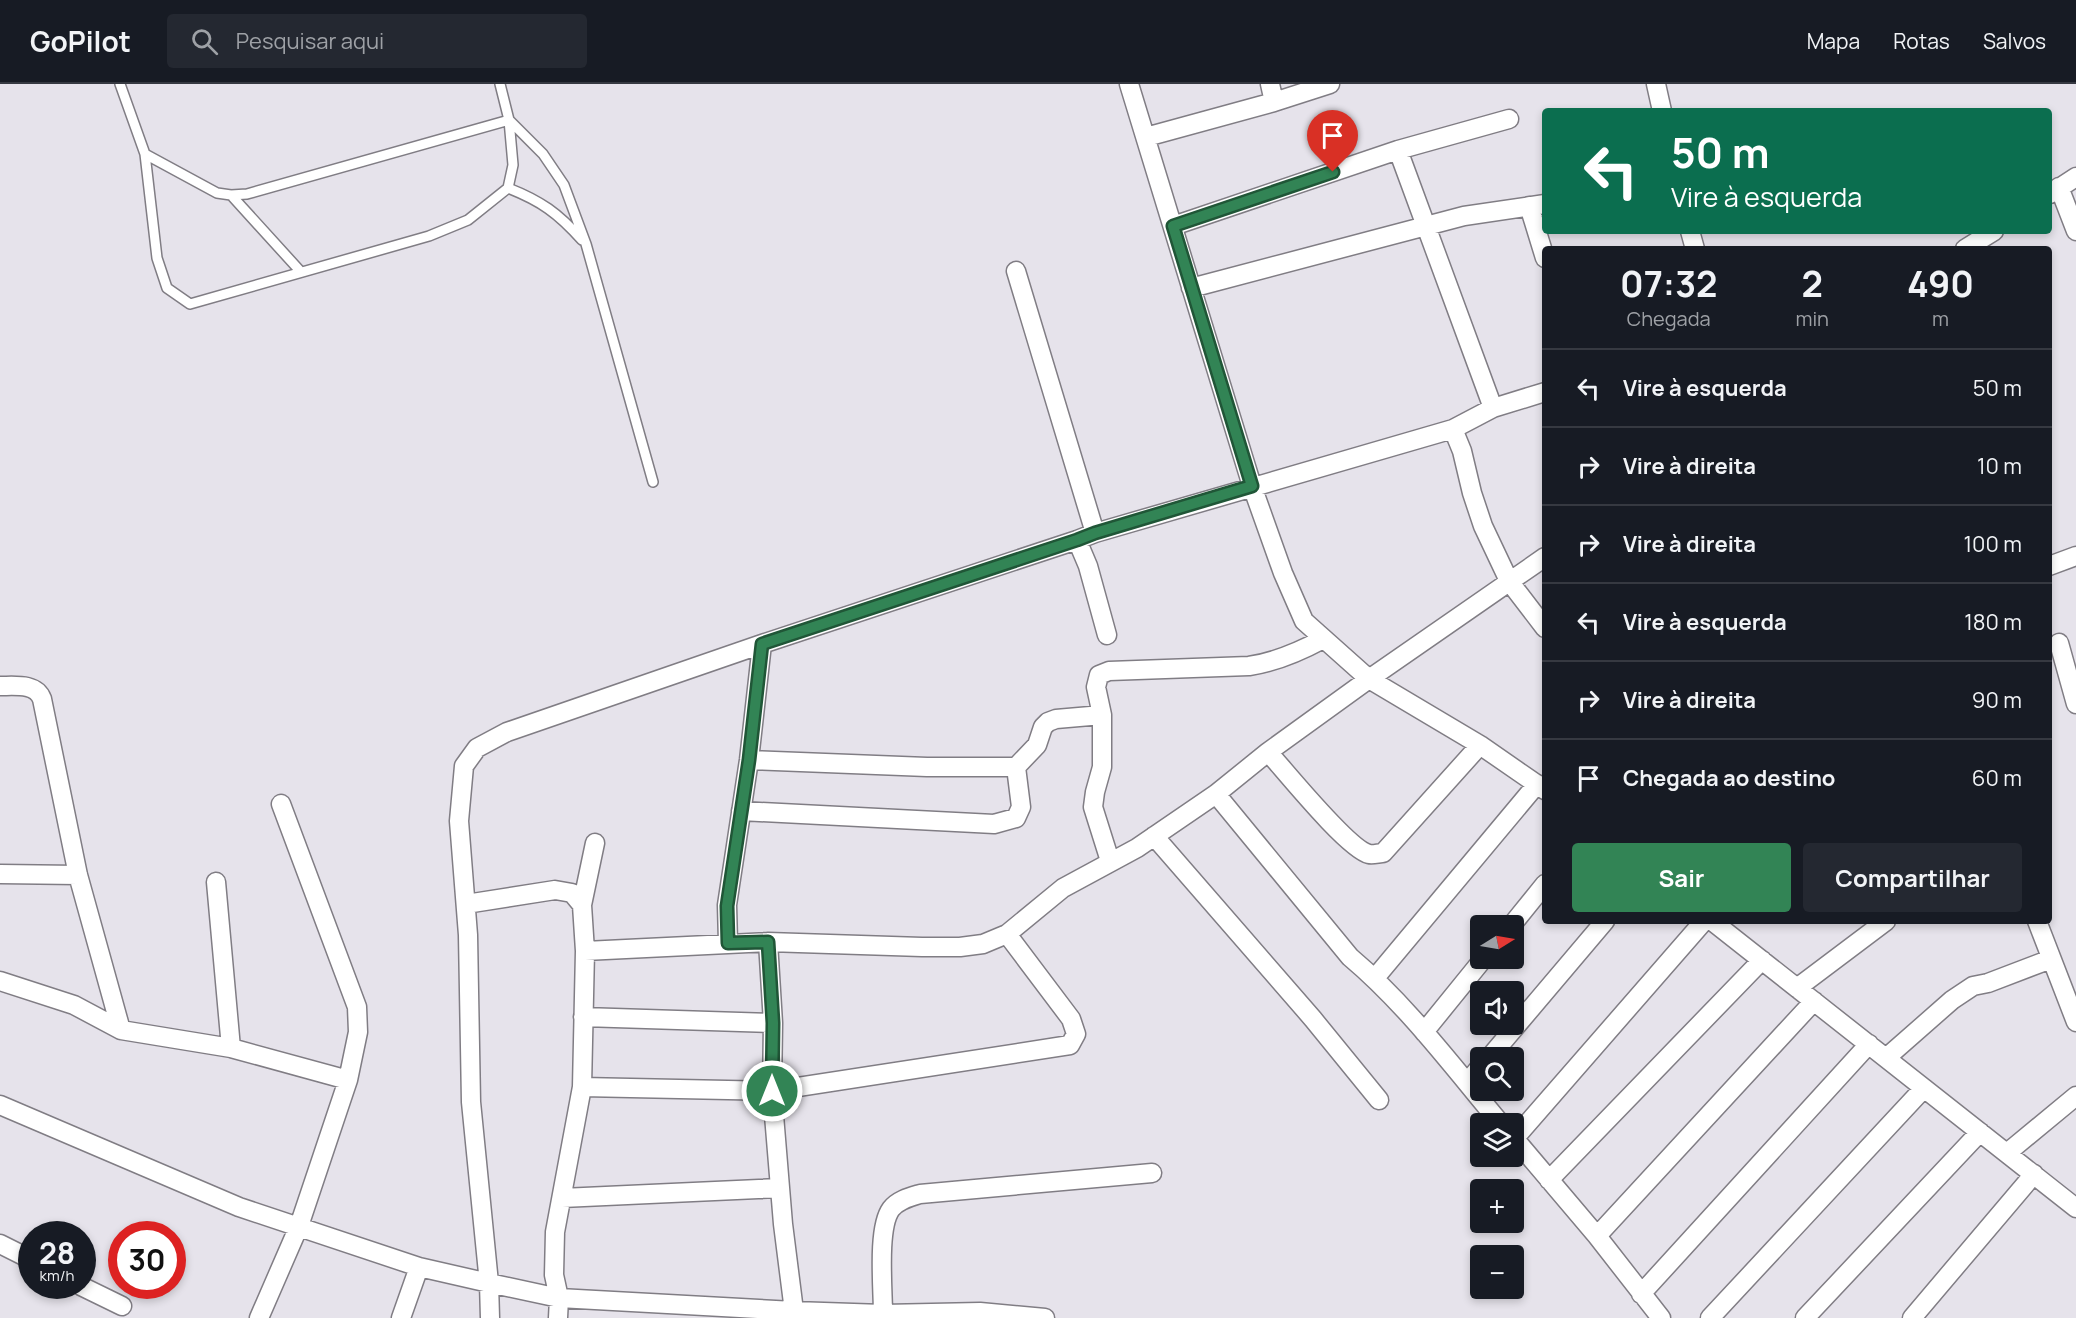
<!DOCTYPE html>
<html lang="pt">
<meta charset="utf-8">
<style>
body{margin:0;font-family:Manrope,sans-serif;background:#242831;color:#f1f3f6;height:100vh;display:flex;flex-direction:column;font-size:22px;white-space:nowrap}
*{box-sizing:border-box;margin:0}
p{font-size:20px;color:#9ea1a6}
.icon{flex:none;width:33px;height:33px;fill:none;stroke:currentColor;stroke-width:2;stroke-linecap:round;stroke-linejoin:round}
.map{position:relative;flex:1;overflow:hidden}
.sheet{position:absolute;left:1542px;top:162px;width:510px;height:678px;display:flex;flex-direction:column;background:#171b24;border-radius:6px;box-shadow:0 3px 9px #0003}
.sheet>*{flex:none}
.guide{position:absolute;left:1542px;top:24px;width:510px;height:126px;border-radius:6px;box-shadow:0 3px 9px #0003;background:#0b6e4f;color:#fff;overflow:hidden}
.needle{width:39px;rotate:79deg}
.buttons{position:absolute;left:1470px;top:831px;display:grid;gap:12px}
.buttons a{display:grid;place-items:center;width:54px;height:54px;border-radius:6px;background:#171b24;box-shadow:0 3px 9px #0003;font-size:30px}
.speed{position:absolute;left:18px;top:1137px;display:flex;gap:12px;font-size:30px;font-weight:700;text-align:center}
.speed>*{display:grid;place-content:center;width:78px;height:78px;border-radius:50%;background:#171b24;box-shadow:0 3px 9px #0003;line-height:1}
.speed small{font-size:15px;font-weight:400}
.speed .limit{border:9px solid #d22;background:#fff;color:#111}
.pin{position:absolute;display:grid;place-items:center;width:51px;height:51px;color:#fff;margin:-62px -26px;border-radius:50% 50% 50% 0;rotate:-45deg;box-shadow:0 0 6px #0007}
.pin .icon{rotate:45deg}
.me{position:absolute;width:66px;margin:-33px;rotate:0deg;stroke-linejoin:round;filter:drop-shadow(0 0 4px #0008)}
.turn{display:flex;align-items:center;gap:21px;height:126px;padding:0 30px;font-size:27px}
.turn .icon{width:78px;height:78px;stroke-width:2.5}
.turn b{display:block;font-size:42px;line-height:51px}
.eta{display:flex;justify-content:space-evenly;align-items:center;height:102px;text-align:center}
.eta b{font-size:36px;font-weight:700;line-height:42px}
.cta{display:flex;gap:12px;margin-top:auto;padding:12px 30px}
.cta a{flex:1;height:69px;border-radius:6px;background:#328455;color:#fff;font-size:24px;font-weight:700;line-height:69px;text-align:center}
.cta a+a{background:#242831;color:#f1f3f6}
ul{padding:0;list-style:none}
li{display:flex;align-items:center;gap:18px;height:78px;padding:0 30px;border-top:2px solid #363941}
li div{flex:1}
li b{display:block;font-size:22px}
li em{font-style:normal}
header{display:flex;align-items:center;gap:36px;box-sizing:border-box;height:84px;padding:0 30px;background:#171b24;border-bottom:2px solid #363941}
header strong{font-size:28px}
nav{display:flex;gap:33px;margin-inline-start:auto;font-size:21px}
.search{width:420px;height:54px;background:#242831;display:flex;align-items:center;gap:15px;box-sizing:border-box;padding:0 21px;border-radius:6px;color:#9ea1a6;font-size:22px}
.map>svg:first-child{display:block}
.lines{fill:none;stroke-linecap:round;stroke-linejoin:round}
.service-casing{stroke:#807d84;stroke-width:12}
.minor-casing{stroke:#807d84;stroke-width:21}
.service{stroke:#fff;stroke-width:9}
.minor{stroke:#fff;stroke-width:18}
.route-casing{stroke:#205637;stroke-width:15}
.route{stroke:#328455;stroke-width:10}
</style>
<header>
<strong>GoPilot</strong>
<div class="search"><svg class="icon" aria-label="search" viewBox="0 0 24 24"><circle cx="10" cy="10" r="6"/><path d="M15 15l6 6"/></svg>Pesquisar aqui</div>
<nav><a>Mapa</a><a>Rotas</a><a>Salvos</a></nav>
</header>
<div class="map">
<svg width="2076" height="1234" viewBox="0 0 2076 1234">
<rect width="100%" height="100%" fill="#e6e3eb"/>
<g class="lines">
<defs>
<path id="service" d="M120,0L145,70L157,174L167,204L190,220L429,152L468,136L508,104L513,81L509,36L500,0
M509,36L543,70L564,101L586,160L653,398
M145,70L217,109L231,111L247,110L509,36
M508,104C541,117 558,129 582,156
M231,111L301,188"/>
<path id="minor" d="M1129,0L1252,402L1283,489L1304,537L1369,595L1480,661L1545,706
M1270,0L1274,18
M1656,0L1662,27
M1146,53L1274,18L1330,0
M1398,66L1493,324
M2059,103L2076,147
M2050,110L2076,93
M1529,122L1545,174
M1173,142L1398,66L1509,35
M1690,147L1695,165
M1965,165L1994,147
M1016,187L1095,449
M1191,204L1464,132L1545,120
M1545,308L1493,324L1453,345L1462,367L1472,409L1483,442L1509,497L1545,544
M1077,456L1088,482L1107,551
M2049,482L2076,472
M2059,559L2076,620
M0,602C15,602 36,599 42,615L78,791L121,946
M1102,631L1096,603L1099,591L1109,587L1249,582C1276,578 1299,568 1323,555
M1268,668C1286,688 1348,765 1369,770C1373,771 1379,769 1383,769L1480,661
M749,676L927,683H1016L1037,661L1043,643L1048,638L1056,635L1102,631V683L1095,708L1093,723L1110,777
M1216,710L1350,873C1407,921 1453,983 1501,1040
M741,727L994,740L1016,734L1021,723L1016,683
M1154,752L1313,935L1379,1016
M0,790L78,791
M216,798L231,964
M466,820L555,806L572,809L582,821L585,867L582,1003L555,1148L554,1191L559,1214L558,1234
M582,821L595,759
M1712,837L2076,1124
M2037,837L2076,938
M1511,842L1545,800
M768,858L773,939L772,1007L783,1140L794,1227
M728,859L727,821L749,676L762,560
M585,867L768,858L922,863H960L983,860L1007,850L1063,804L1137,764L1216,710L1268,668L1369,595L1545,473
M1375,894L1537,700
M0,897L74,921L121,946L231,964L348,996
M1797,904L1886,837
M583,933L773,939
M1424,948L1484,874
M1489,974L1605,837
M1886,974L1952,916L1973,902L1988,899L2051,875
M1467,999L1480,983
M582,1003L772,1007L1070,961L1076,950L1071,935L1007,850
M0,1021L239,1123L419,1183L489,1199L559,1214L794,1227L883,1230L980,1228L1045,1234
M1514,1054L1597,1152L1661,1234
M1514,1055L1704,837
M2007,1069L2076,1012
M1549,1096L1762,876
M562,1114L780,1104
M1597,1152L1814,917
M0,1160L32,1176
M81,1202L122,1222
M1641,1210L1869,960
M883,1230C883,1205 877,1144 891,1125C898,1116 910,1113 920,1110L1152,1089
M259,1234L299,1142L348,996L358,948L357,923L281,720
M401,1234L419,1183
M490,1234L489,1199L471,1018L468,851L459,737L464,682L477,664L507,648L762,560L1077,456L1095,449L1453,345
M1710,1234L1924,1004
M1805,1234L1980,1048
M1912,1234L2034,1090"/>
</defs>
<use href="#service" class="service-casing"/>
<use href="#minor" class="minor-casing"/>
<use href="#service" class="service"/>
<use href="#minor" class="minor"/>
</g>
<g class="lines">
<defs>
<path id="route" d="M772,1007L773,939L768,858L728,859L727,822L749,676L762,560L1077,456L1095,449L1252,402L1173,142L1333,88"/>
</defs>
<use href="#route" class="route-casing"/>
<use href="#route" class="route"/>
</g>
</svg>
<div class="buttons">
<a><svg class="needle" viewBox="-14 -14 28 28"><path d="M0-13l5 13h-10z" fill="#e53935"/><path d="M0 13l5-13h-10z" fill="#9ea1a6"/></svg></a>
<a><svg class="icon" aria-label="sound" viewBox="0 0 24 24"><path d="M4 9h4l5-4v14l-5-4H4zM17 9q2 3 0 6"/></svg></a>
<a><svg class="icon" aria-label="search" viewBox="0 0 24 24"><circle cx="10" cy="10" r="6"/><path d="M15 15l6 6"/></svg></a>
<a><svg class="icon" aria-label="layers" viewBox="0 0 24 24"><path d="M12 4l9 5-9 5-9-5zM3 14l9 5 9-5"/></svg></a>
<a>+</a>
<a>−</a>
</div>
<div class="speed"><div>28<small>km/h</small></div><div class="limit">30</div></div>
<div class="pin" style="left:1333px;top:88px;background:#d93025"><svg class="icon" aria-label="arrive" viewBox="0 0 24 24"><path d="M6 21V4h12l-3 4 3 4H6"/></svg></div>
<svg class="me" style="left:772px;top:1007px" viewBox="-20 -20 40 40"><circle r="17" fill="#328455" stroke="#fff" stroke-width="3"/><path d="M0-11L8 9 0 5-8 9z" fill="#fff"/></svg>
<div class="guide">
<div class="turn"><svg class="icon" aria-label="left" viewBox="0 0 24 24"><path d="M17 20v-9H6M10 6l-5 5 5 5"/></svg><div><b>50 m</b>Vire à esquerda</div></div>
</div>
<section class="sheet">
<div class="eta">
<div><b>07:32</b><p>Chegada</p></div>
<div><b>2</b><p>min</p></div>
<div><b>490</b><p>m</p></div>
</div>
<ul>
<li><svg class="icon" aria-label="left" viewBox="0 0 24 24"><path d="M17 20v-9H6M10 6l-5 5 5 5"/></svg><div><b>Vire à esquerda</b></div><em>50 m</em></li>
<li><svg class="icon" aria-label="right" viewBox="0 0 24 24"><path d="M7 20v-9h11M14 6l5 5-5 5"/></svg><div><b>Vire à direita</b></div><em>10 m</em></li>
<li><svg class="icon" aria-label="right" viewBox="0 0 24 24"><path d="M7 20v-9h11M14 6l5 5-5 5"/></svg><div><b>Vire à direita</b></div><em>100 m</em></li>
<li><svg class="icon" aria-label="left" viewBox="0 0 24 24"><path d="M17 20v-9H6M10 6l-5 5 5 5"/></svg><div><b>Vire à esquerda</b></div><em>180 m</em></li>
<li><svg class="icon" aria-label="right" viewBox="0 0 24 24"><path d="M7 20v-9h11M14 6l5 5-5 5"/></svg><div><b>Vire à direita</b></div><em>90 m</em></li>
<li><svg class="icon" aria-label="arrive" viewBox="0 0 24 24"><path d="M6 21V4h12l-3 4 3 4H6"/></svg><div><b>Chegada ao destino</b></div><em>60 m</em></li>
</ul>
<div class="cta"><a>Sair</a><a>Compartilhar</a></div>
</section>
</div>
